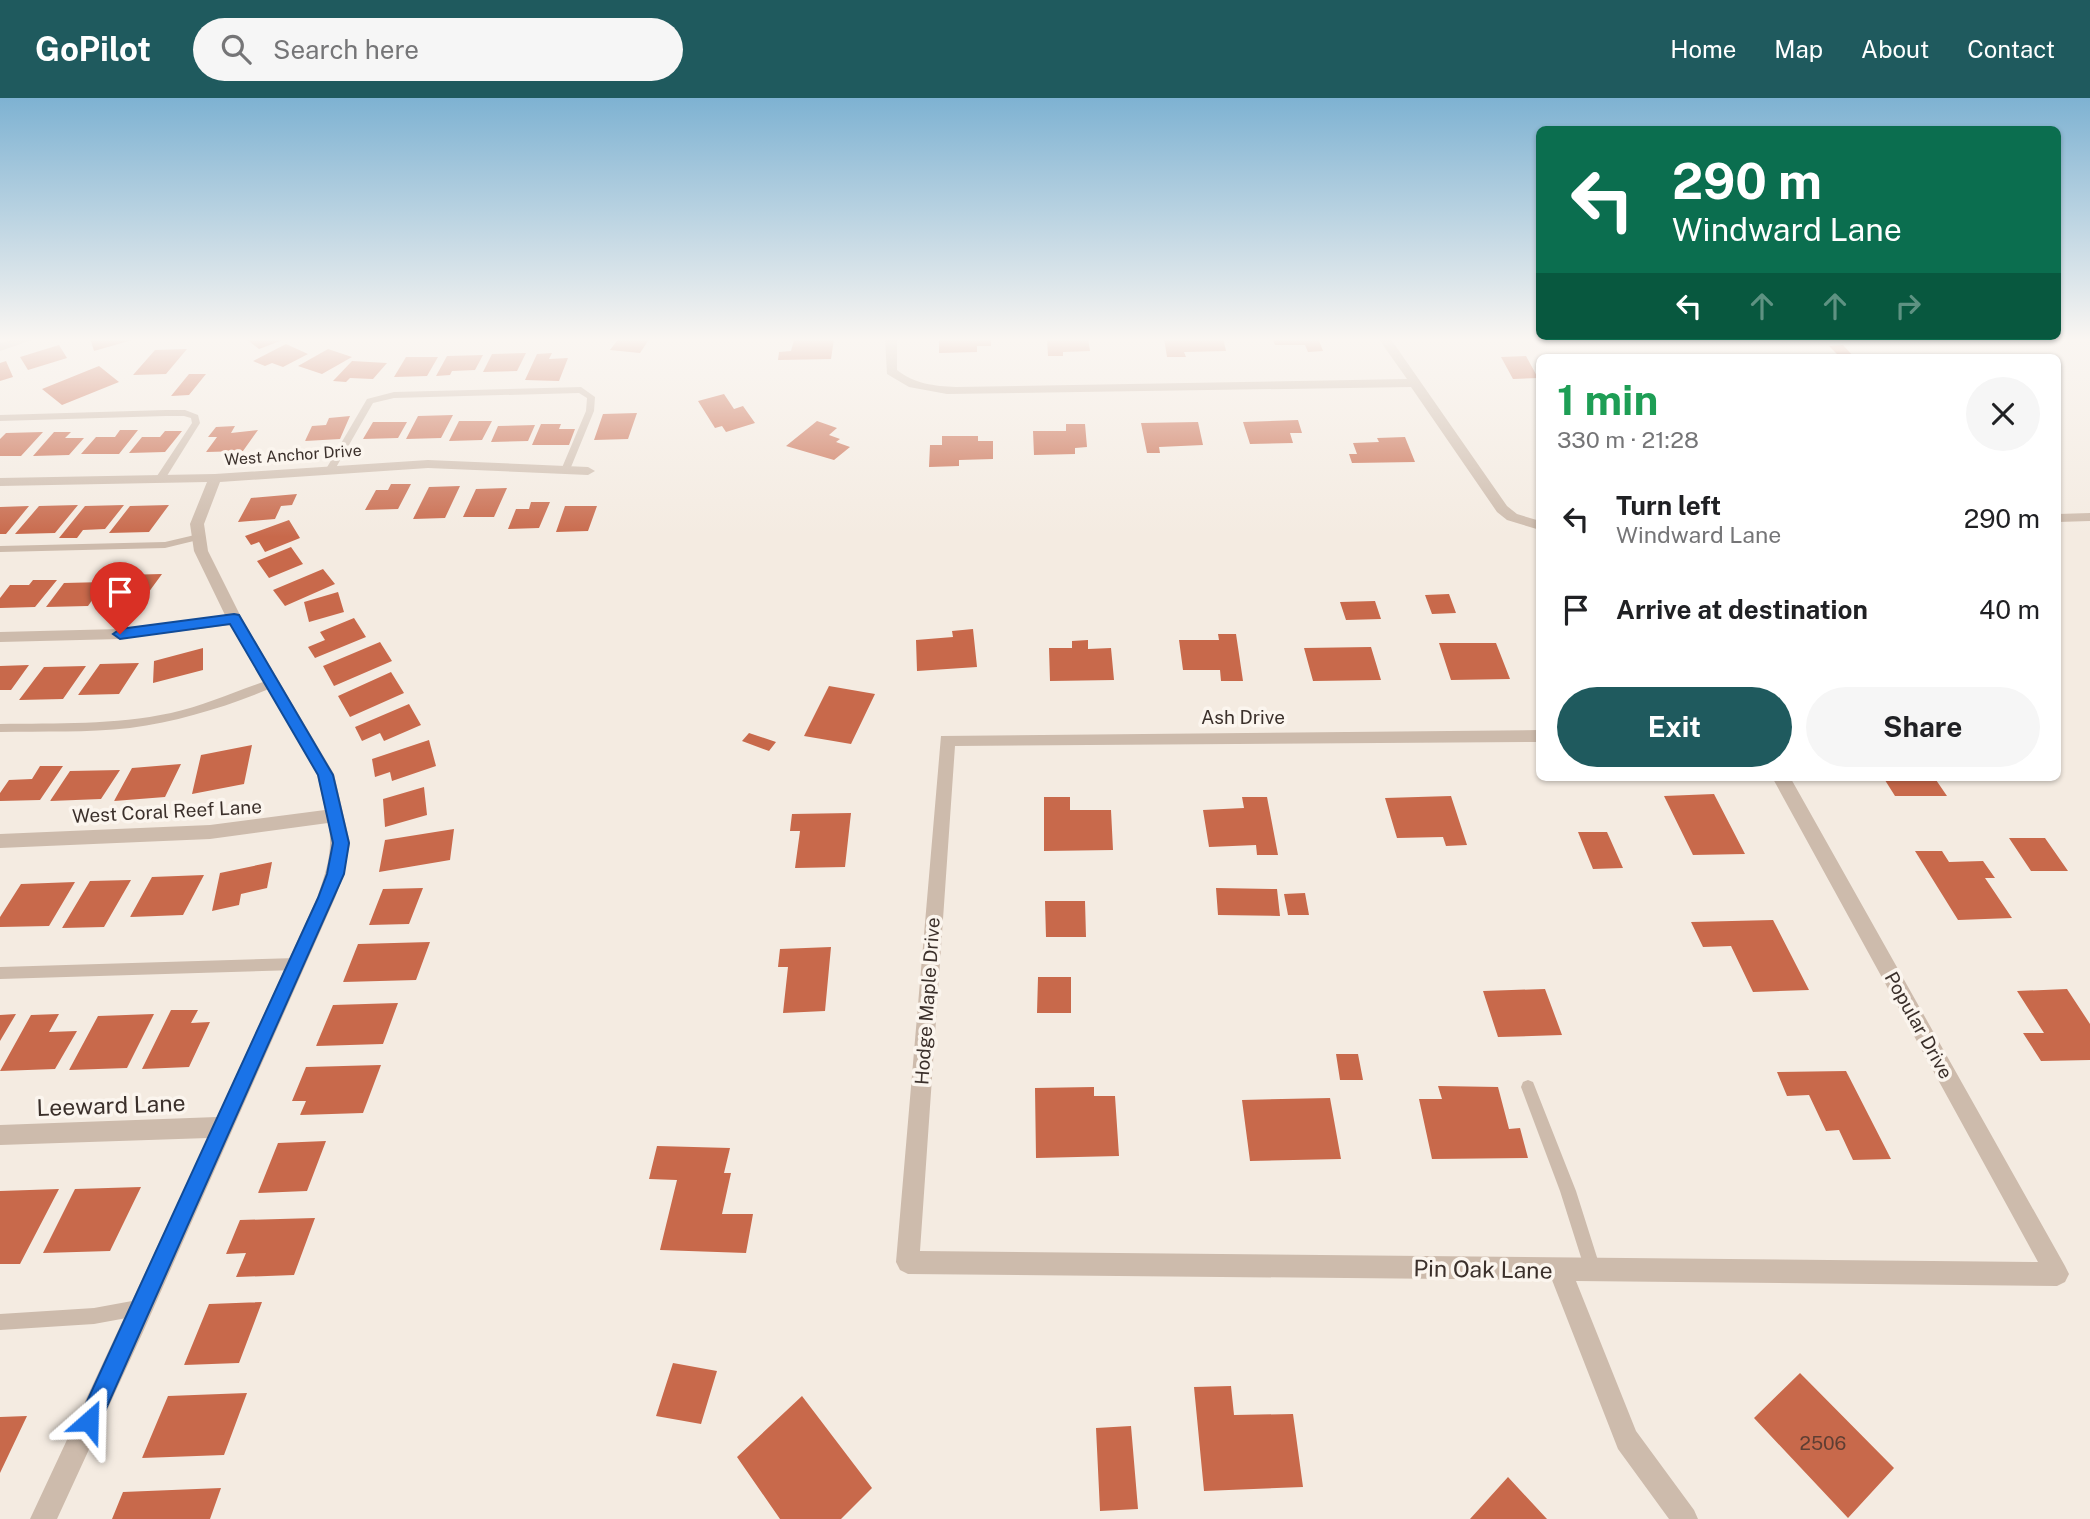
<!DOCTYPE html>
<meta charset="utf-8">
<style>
body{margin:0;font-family:"Public Sans",sans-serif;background:#f6f6f6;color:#202124;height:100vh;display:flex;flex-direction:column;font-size:26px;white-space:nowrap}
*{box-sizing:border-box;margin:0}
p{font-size:23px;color:#757577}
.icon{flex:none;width:38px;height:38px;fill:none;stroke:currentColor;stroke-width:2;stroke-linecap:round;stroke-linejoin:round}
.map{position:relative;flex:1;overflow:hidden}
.details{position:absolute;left:1536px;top:256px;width:525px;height:427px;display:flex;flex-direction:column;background:#fff;border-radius:10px;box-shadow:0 2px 5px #0004}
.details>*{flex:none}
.banner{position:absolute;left:1536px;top:28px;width:525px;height:214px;border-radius:10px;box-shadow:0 2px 5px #0004;background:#0b6e4f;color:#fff;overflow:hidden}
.pin{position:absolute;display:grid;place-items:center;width:60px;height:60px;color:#fff;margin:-72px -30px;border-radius:50% 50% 50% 0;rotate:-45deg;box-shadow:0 0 7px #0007}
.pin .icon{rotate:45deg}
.me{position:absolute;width:77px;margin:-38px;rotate:25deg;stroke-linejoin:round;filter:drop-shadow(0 0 5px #0008)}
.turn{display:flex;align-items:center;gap:24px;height:147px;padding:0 21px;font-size:32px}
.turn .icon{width:91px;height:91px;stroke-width:2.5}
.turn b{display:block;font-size:49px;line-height:60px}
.lanes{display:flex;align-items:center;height:66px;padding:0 21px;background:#0003;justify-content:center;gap:35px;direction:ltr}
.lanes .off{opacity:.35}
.round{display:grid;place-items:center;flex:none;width:74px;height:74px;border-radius:37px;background:#f6f6f6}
.overview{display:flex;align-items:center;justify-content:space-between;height:119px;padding:0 21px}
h1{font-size:42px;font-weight:700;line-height:52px;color:#1e9e55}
.button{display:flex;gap:14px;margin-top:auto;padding:14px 21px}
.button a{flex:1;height:80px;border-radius:42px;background:#1f5a5e;color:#fff;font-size:28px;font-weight:700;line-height:80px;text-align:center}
.button a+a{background:#f6f6f6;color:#202124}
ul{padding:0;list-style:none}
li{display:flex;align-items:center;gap:21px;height:91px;padding:0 21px}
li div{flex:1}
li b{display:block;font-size:26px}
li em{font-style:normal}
header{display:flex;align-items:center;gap:42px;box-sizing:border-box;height:98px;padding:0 35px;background:#1f5a5e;color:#fff}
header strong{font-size:33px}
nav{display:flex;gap:38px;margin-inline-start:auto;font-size:24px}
.search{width:490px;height:63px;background:#f6f6f6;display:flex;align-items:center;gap:18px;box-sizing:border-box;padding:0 24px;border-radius:38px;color:#757577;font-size:26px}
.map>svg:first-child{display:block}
.building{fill:#c8694b}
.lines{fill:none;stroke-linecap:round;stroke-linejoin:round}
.lane{fill:#cdbbac;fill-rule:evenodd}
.street{fill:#cdbbac;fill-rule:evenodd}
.route{fill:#1a73e8;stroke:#114b97;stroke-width:2}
.labels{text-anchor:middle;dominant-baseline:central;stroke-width:7;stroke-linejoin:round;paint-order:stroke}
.far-street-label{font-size:16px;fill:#3b302b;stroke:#fbf5ee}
.street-label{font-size:19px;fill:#3b302b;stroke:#fbf5ee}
.near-number-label{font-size:19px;fill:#5e3e33}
.near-street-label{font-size:23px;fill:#3b302b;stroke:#fbf5ee}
</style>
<header>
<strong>GoPilot</strong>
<div class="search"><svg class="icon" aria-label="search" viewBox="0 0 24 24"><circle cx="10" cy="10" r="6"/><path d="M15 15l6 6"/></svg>Search here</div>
<nav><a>Home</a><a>Map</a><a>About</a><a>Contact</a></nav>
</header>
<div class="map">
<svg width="2090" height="1421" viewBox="0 0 2090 1421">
<rect width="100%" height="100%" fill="#f4ebe1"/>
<path class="building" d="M90,240H131L132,242L94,253Z
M245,240H288L259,251Z
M619,240H650L640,255L610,252Z
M939,240H991V248H977V254L939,255Z
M1047,240H1088L1090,253L1063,254V258H1048Z
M1164,240H1223L1226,253L1184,254L1186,259H1167Z
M1272,240H1318L1323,253L1308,254L1305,247H1275Z
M834,241L831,261L778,262L779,254L791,253L794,242Z
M286,246L308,256L283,269L272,265L265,268L253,263Z
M59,247L67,260L28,272L20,259Z
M1843,247L1854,259H1840L1829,248Z
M187,251L166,276L133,277L155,252Z
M328,251L352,259L322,276L298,268Z
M526,255L517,273L483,274L492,256Z
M552,255L549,261L568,260L559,283L525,282L537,256Z
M483,257L475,272L452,273L450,277L436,278L447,258Z
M1526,258L1538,280L1513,281L1501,259Z
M406,259H438L427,278L394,279Z
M6,263L13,279L0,283V265Z
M352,263L387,265L373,281L350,280L346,284L333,283Z
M99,268L119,284L62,307L42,291Z
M189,276H206L189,297L171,298Z
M724,296L734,311L743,308L755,325L726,334L722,328L715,330L698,303Z
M637,315L628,341L594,342L603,316Z
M453,317L441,340L406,341L418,318Z
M350,318L340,341L305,343L312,328L326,327L329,320Z
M1298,322L1302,335H1290L1293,345L1250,346L1243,324Z
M459,323H492L482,342L449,343Z
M817,323L837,330L829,337L840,341L836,344L850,349L834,362L786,348Z
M373,324H407L398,340L363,341Z
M1198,324L1203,347L1159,349L1160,355H1147L1141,325Z
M541,326H561L559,331H575L569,347H532Z
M1066,326H1085L1087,349L1075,350V356L1034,357L1033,333H1066Z
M535,327L528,343L491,344L498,328Z
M235,328L231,335L258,332L243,353L206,354L217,339H208L216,329Z
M120,332H138L119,356H81L96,339H115Z
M165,333H182L165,354L129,355L142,339H160Z
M43,334L21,358H0V341L6,335Z
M54,334H71L65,340H84L69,357L33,358Z
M942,338H978V343H993V361L959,362V368L929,369L930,347H942Z
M1405,339L1415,364L1352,365L1349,356H1357L1353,345L1379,344L1377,340Z
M391,386H411L398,411L365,412L376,392H388Z
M460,388L445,420L413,421L429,389Z
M507,390L494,419H463L476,391Z
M297,396L292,407L281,408L275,421L238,424L251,400Z
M531,404H550L539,430L508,431L516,411H529Z
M78,407L55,435L15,436L39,408Z
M124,407L105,431L83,432L77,440H59L85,408Z
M169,407L149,434L109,435L130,408Z
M29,408L6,436H0V409Z
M565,408H597L588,433L556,434Z
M289,422L300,440L265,454L259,444L251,447L245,438Z
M291,449L303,466L269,480L257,463Z
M323,471L335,486L285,508L273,492Z
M162,476L140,506L99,507L121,477Z
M33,482H57L35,509L0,510V500L10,487H29Z
M105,484L88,508L46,509L64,485Z
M338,494L344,514L309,524L304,504Z
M1449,496L1456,515L1432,516L1425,497Z
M1375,503L1381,521L1346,522L1340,504Z
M354,520L366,539L315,560L308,549L325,542L320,534Z
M973,531L977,569L917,573L916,542L953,539L952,533Z
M1218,536H1236L1243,583H1221L1220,572H1183L1179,542H1219Z
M1088,542V551L1111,550L1114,582L1050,583L1049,550H1072V543Z
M380,544L392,563L334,588L323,568Z
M1439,545H1496L1510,581L1451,582Z
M1371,549L1381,582L1313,583L1304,550Z
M203,550V572L153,585L154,563Z
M139,565L119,596L78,597L100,566Z
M29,567L11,592H0V568Z
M86,568L63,601L19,602L44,569Z
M391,574L404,595L350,619L338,598Z
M829,588L875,596L851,646L804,638Z
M409,606L421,627L384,643L380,635L362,643L355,629Z
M749,635L776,644L769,653L742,643Z
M429,642L436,668L392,683L390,674L375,679L372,661Z
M252,647L244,686L192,696L201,657Z
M181,666L165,699L114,703L132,670Z
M40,668H63L40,702L0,703V695L9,682L32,681Z
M120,672L101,701L50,703L70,673Z
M1883,679H1934L1947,698H1895Z
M424,689L427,717L385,729L383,701Z
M1714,696L1745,756L1693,757L1664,698Z
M1451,698L1467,747L1446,748L1443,739L1397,740L1385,700Z
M1044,699H1070V712H1111L1113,752L1044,753Z
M1242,699H1267L1278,757H1257L1256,747L1209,749L1203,712L1244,710Z
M851,715L845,769L795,770L800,733H790L792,716Z
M454,731L450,762L379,774L385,742Z
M1578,734H1607L1623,770L1593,771Z
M2009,740H2045L2068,773H2031Z
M1915,753H1942L1949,764L1983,763L1995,780H1985L2012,820L1958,822Z
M272,764L267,790L241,796L239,807L212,813L220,775Z
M204,777L183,817L130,819L152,779Z
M131,782L104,829L62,830L90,783Z
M75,784L49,828L0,829V819L21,786Z
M423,790L409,826L369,827L383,791Z
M1216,790L1277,791L1280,818L1218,817Z
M1305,795L1309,817H1288L1284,796Z
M1045,803H1085L1086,839H1046Z
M1773,822L1809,892L1753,894L1731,848L1703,849L1691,824Z
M430,844L416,882L343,884L358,846Z
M831,849L825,913L783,915L788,869H778L780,851Z
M1038,879H1071V915H1037Z
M1545,891L1562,937L1498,939L1483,893Z
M2067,891L2090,926V962L2041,963L2023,935H2044L2017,893Z
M398,905L383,946L316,948L333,907Z
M171,912H198L191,925L210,924L189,969L142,971Z
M16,916L0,943V917Z
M59,916L49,934L77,933L55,971L0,973L31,917Z
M154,916L127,970L69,972L98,918Z
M1336,956H1358L1363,982H1340Z
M381,967L363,1015L300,1017L306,1003H292L306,969Z
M1846,973L1891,1061L1853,1062L1839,1032L1826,1033L1809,997L1787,998L1777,974Z
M1438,988L1498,989L1509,1031L1520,1030L1528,1060L1432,1061L1419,1001H1442Z
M1094,989V998H1115L1119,1058L1036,1060L1035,990Z
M1330,1000L1341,1061L1250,1063L1242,1002Z
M326,1043L307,1093L258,1095L278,1045Z
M657,1048L730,1050L724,1075H731L722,1116H753L746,1155L660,1152L677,1082L649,1081Z
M141,1089L110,1153L43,1155L75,1091Z
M59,1091L20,1166H0V1093Z
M315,1120L294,1177L236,1179L246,1155L226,1156L240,1122Z
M262,1204L239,1265L184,1267L209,1206Z
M673,1265L717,1273L701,1326L656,1318Z
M1800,1275L1894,1370L1848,1420L1754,1320Z
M1231,1288L1234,1317L1293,1316L1303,1389L1204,1393L1194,1289Z
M247,1295L224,1357L142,1360L168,1298Z
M802,1298L872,1390L841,1421H780L737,1359Z
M27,1318L0,1375V1319Z
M1131,1328L1138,1411L1100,1413L1096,1330Z
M1508,1379L1547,1421H1470Z
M221,1390L210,1421H112L123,1394Z"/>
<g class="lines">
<path class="lane" d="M581,289L595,299L594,313L569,374H563L561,372L586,313L587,300L579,295L394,300L373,305L334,373H328L326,371L367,301L394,294Z
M166,312H185L198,317L200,325L165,381L160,384L155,381L192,325L191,320L184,318H166L0,323V317Z
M199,436L204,439L202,441L165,450L0,454V448L165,444Z
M272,581L276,582L278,585L276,588C229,608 181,623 130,630C87,635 43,633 0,634V626C57,625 114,627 171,615C206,607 238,592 272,581Z
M296,860L301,862L303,866L301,870L296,872L0,881V869Z
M1528,982L1533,984L1535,989L1576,1093L1601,1172L1599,1178L1593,1180L1587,1178L1585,1172L1560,1093L1521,989L1523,984Z
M143,1201L149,1203L151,1209L149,1215L143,1217L94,1226L0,1232V1216L94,1210Z"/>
<path class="street" d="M19,240H38L0,253V245Z
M885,240H897V272C915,286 934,288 956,289L1407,281L1378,240H1390L1507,408L1517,416L1540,423V432L1507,422L1497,414L1411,289L947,296L909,289L887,276Z
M428,362L588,369L595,373L588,377L428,370L220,384L204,426L208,453L242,521L334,676L350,745L344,776L335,800L143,1234L57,1421H30L208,1040L0,1047V1027L217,1019L317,800C326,774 334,752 328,725L210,741L0,750V736L210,727L325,712L317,676L230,527L120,541L0,544V534L120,531L225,517L194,453L190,426L207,384L0,388V380L215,376Z
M2090,415V423L2058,424V416Z
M1540,632V644L955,648L920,1153L2038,1164L1772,679H1790L2065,1168L2069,1176L2065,1184L2057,1188L1576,1183L1636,1333L1694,1412L1698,1421H1669L1618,1351L1552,1182L908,1176L900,1172L896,1164L941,638Z"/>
</g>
<linearGradient id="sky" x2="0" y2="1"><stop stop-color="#7eb2d2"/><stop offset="0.55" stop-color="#faf6f2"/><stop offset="1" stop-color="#faf6f2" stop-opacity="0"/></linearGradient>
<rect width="2090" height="439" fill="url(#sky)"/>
<path class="route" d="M234,516L239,517L333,677L349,745L344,776L97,1331L89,1335L81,1331L78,1323L318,800L327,776L333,745L318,677L230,526L120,541L113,536L120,531Z"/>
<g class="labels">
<g class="far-street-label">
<text transform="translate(293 357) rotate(-4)">West Anchor Drive</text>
</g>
<g class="street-label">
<text x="1243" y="619">Ash Drive</text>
<text transform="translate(167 713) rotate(-3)">West Coral Reef Lane</text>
<text transform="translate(927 903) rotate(-86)">Hodge Maple Drive</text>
<text transform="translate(1919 927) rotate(61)">Popular Drive</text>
</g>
<g class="near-number-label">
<text x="1823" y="1345">2506</text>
</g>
<g class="near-street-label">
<text transform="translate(111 1007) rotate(-2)">Leeward Lane</text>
<text transform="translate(1483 1171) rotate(1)">Pin Oak Lane</text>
</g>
</g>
</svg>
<div class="pin" style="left:120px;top:536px;background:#d93025"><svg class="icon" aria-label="arrive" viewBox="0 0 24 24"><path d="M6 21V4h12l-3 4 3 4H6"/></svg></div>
<svg class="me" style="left:89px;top:1323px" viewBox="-20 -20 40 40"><path d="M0-17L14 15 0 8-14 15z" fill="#1a73e8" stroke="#fff" stroke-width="4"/></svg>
<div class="banner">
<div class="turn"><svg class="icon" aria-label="left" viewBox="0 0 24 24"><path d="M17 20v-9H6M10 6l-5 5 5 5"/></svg><div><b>290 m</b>Windward Lane</div></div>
<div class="lanes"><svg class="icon" aria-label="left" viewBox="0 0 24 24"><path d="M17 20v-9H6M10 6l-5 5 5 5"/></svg><svg class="icon off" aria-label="ahead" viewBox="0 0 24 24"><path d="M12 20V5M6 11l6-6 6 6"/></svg><svg class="icon off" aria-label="ahead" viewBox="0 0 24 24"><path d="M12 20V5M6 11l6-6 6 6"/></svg><svg class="icon off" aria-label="right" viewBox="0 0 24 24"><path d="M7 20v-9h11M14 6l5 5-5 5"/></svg></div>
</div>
<section class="details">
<div class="overview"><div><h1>1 min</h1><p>330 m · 21:28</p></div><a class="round"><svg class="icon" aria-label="close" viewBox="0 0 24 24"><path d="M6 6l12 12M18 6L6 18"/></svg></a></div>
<ul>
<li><svg class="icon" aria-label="left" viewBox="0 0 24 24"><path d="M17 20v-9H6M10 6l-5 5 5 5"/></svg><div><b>Turn left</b><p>Windward Lane</p></div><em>290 m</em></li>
<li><svg class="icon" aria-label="arrive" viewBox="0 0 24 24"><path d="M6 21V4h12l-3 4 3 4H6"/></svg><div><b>Arrive at destination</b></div><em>40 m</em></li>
</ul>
<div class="button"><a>Exit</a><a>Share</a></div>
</section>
</div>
